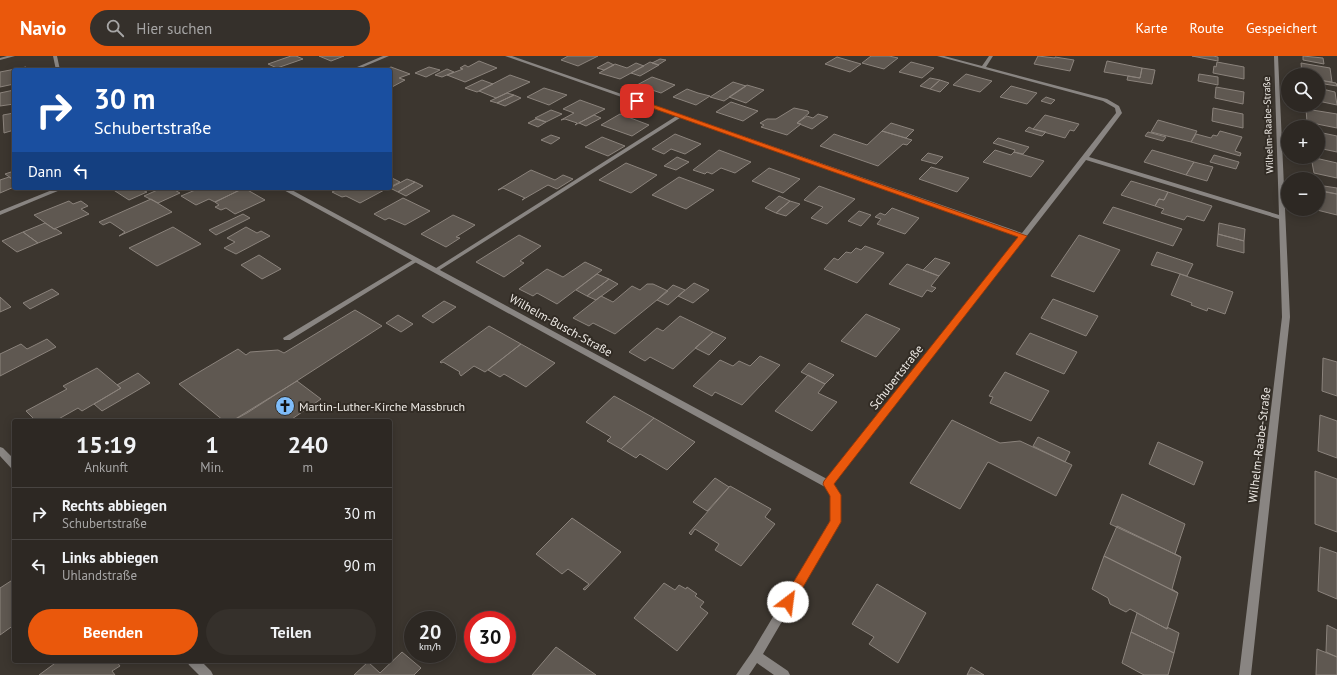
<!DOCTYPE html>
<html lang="de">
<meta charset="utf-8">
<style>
body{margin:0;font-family:"PT Sans",sans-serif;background:#35302b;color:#f1f3f6;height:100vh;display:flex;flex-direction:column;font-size:15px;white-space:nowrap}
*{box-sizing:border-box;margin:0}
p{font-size:13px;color:#a7a6a6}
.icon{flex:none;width:22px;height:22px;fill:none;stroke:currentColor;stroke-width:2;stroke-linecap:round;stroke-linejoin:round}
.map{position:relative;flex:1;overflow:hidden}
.side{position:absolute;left:12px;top:363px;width:380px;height:244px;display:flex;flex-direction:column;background:#2d2823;border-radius:4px;box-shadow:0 2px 10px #0003,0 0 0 1px #484441}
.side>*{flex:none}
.hud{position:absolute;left:12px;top:12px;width:380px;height:122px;border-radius:4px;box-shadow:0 2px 10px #0003,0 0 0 1px #484441;background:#1a4fa0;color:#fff;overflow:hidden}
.tools{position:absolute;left:1281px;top:12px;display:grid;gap:8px}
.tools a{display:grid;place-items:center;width:44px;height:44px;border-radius:50%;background:#2d2823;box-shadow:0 2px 10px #0003,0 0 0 1px #484441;font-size:20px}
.speed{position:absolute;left:404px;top:555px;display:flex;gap:8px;font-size:20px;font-weight:700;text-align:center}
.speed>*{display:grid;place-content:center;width:52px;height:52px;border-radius:50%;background:#2d2823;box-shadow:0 2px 10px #0003,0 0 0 1px #484441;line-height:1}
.speed small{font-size:10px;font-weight:400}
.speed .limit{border:6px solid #d22;background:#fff;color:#111}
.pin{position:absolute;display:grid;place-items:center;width:34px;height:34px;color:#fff;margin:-17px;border-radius:8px;box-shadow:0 2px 6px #0006}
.me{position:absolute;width:44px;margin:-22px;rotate:30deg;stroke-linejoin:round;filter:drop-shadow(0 0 3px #0008)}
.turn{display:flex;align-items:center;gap:14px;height:84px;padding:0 16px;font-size:18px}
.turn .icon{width:52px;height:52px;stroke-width:2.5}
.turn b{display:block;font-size:28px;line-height:34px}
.then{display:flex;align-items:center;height:38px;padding:0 16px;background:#0003;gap:8px;font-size:15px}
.eta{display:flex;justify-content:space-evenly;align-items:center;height:68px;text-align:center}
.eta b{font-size:24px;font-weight:800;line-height:28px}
.cta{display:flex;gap:8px;margin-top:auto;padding:8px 16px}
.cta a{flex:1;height:46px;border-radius:24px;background:#ea580c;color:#fff;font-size:16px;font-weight:800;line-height:46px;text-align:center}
.cta a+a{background:#35302b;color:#f1f3f6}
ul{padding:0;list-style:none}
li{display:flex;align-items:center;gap:12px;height:52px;padding:0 16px;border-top:1px solid #484441}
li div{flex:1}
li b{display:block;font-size:15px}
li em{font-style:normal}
header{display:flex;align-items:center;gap:24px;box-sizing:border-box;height:56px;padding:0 20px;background:#ea580c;color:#fff}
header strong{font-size:19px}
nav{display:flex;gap:22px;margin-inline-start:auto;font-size:14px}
.search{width:280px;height:36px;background:#35302b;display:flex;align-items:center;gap:10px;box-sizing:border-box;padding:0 14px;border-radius:22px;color:#a7a6a6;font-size:15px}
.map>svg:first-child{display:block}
.building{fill:#5f5851;stroke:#8b837c}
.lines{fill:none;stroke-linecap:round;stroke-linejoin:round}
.lane{fill:#898582;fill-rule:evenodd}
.street{fill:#898582;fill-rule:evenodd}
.route{fill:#ea580c;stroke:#983908}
.labels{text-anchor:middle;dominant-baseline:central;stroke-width:4;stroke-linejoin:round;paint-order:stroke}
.far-street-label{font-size:10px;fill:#eeeae5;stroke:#322c25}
.street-label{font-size:12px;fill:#eeeae5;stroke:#322c25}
.poi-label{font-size:12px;fill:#eeeae5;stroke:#322c25;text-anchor:start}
</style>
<header>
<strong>Navio</strong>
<div class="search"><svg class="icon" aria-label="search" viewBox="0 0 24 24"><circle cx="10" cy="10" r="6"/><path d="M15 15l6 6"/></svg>Hier suchen</div>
<nav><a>Karte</a><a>Route</a><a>Gespeichert</a></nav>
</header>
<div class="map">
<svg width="1337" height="619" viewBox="0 0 1337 619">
<rect width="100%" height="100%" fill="#3c362f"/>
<path class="building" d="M291,0H296L303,3L277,12L268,8Z
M319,0H344L331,5Z
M568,0H598L578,10L561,4Z
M871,0H889L898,2L884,13L862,7Z
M1038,0L1055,2V1L1074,4L1070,15L1034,8Z
M1192,0H1213L1218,1V5Z
M1303,0L1323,2L1324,8L1303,4Z
M837,1L861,8L850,16L825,8Z
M660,3L666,4L658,9L652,7Z
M479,5L497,12L465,26L447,19L463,13L460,12L465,9L468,11Z
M1107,5L1142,12L1140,22L1104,16Z
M608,6L614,9L604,14L597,12Z
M650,6L659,9L640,20L631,17Z
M911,6L934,12L922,22L899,16Z
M1217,6L1244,11V23L1213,17L1214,10L1216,11Z
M636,7L644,10L620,23L599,17L615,8L627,12Z
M1301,7L1330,12L1332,26L1318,24V19L1302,18Z
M26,11V14H14V28L0,31V16Z
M391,11L410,18L399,22L405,24L392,31L390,30V14H384Z
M429,11L440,14L426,21L415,17Z
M1142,12L1155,14L1152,28L1127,24L1128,20L1140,22Z
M447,13L454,16L442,21L435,19Z
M966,18L992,25L980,36L953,29Z
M1199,18L1218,21V29L1198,25Z
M510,19L530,26L496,42L479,35Z
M652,21L675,29L661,37L637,29Z
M930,22L940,24L930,33L920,30Z
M482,24L493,28L477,36L465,32Z
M940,24L949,27L940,36L930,33Z
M1318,24L1336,27L1337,30L1318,27Z
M733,26L746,30L724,45L710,41Z
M747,29L764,34L746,47L729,41Z
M1011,30L1037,37L1027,48L1000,41Z
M1216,31L1244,36L1243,48L1215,42Z
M544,32L567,39L549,49L527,41Z
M1318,32L1335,36L1337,49L1318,45Z
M687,33L698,37L710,40L696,49L673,41Z
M14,34V48L0,50V37Z
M507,37L514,39L497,47L490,45Z
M514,39L521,42L505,50L497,47Z
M1046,41L1055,44L1051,48L1041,45Z
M580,44L605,53L575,69L577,67L565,63L561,64L574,57L563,53Z
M731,46L758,55L743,65L716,56Z
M794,52L808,55L809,57L797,67L801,68L787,79L761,71L764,69L760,67L767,63H776Z
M1213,52L1243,58V72L1212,65Z
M1306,53L1337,58V72L1307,66Z
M551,54L562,58L546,66L535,62Z
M14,57V74L4,77L3,59Z
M620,58L649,69L632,80L601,69Z
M818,58L828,61L812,73L797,67L807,60L813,62Z
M594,59L601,62L586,70L579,67Z
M1045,59L1079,68L1074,75L1070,74L1065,82L1033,73Z
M536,63L546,66L538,71L528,67Z
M1158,64L1172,68L1197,75L1191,86L1151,76Z
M891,67L914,74L906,82L882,75Z
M1029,71L1033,73L1046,76L1042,80L1025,75Z
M882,75L912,84L907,89L903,88L878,110L820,90L834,78L867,89Z
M1220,75L1242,81L1235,95L1241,97L1240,100L1191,86L1196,78L1211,82L1213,79L1217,80Z
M1148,76L1166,81L1163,85L1145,80Z
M1318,76L1337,80V96L1318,92Z
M675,78L701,88L685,98L671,93L664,98L652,93Z
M551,79L560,82L551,88L541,84Z
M602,81L625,90L608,100L585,91Z
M998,82L1029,91L1023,98L1014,96L1015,94L993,87Z
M719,94L751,106L735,117L721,112L712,118L707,116L705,118L693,114Z
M995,94L1011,99L1014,96L1044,105L1031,121L983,106Z
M1152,94L1194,106L1186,119L1144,106Z
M928,97L943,101L936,108L921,104Z
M1214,99L1239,106L1236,113L1210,106Z
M677,101L689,106L676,114L664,110Z
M1311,101L1337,107V122L1314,117Z
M1194,106L1213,111L1207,125L1186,119Z
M626,107L657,119L631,137L599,124Z
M931,111L969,122L957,136L919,123Z
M769,112L800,123L783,137L752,125Z
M531,114L555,124L563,119L573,123L557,133L548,129L522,144L525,142L503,132L498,134Z
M14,115V124L5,118Z
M9,121L14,124V131L0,137V124Z
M390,121L400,126L390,131Z
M679,121L714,134L686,153L652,139Z
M407,123L415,126L398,136L390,132Z
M1131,125L1168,136L1164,144L1159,143L1155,150L1121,139Z
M415,126L423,130L406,140L398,136Z
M819,130L855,143L827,168L811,162L823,151L804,144Z
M1324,130L1337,132V138L1325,136Z
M115,132H138L147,136L129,144L112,133Z
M162,132H171L180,137L158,147L144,140Z
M200,132H244L215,146L209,143L196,149L181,140Z
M244,132L265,144L235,158L226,152L221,154L215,151L219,149L215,146Z
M340,132H388L360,147L346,140L342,141L332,136Z
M1318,134L1337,138V159L1317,154Z
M1168,136L1212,150L1204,165L1187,160L1184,164L1161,157L1164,153L1155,150L1159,143L1164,144Z
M779,140L790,145L776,157L765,152Z
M403,142L430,155L405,169L389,162L385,164L374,158Z
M151,143L172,156L119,180L125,176L110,166L103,169L99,166Z
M69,145L73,148L81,145L88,150L81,153L89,158L54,173L34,159Z
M790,145L800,148L786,160L776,157Z
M1113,151L1182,173L1173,190L1103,167Z
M892,152L919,162L905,178L877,168L881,163L875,161L880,157L885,159Z
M859,155L871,159L861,170L848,165Z
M243,158L250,162L216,179L209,174Z
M453,159L475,169L456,181L460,182L446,191L421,178Z
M45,167L54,173H56L62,177L38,187L23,176Z
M1219,167L1245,173L1244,185L1218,178Z
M173,171L201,188L157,210L129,192Z
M246,171L257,177L261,175L270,180L236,198L224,192L235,186L227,182Z
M23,176L38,187L17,196L2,185Z
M1218,178L1244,185V197L1217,190Z
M519,179L541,190L520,205L524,207L504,221L476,206Z
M1079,179L1120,194L1094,236L1051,220Z
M865,190L884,197L857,227L824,213L834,202L838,204L846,196L851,197L856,192L861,194Z
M1157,196L1193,208L1187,220L1151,209Z
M259,199L281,213L262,223L241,209Z
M935,202L950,207L939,220L923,214Z
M585,206L602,214L557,248L537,237L533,240L519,233L547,213L563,221Z
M907,208L939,220L931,230L936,232L932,236L927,234L922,241L889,228Z
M597,218L609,223L587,240L576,234Z
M1180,218L1233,236L1225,258L1208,252L1207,255L1191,249L1192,247L1171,239Z
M609,223L618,228L596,244L587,240Z
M694,227L709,234L693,247L678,240Z
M647,228H653L668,235L615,278L593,267L589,270L573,262L601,240L613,246L632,230L640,234Z
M673,229L685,234L668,249L657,244Z
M52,233L59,238L30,253L23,247Z
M0,241L11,251L0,256Z
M1053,243L1098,260L1086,280L1041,262Z
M444,245L456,251L433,267L422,260Z
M355,254L382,270L247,357L232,365H224L179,328L238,293L246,299L250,296L278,294L284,297Z
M866,258L900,273L876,301L841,285Z
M398,259L413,268L401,276L386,267Z
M680,260L713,276L673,313L650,301L645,305L629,296L657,272L663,275Z
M489,270L521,288L485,316L474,310L461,320L459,317L460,316L443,306L441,307L440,306Z
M713,276L726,282L709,299L695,292Z
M1030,277L1077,296L1064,318L1016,298Z
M47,283L56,291L0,320V298L21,288L27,293Z
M521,288L555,307L526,331L504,318L500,321L488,314Z
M760,300L780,309L742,349L715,336L712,340L693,330L720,304L733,310L739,305L750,310Z
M1323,302L1337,306V340L1322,335Z
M809,307L834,319L825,328L801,316Z
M97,312L121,332L82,355L78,352L55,365H36L26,355L67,333L63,330Z
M1005,316L1049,335L1031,365L990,347L993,341L989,340Z
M138,317L150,327L102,355L94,348L121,332L117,329Z
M808,319L825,328L818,337L837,346L812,375L775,355Z
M297,325L321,343L289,365H232Z
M614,340L654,362L621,393L607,385L611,381L586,366Z
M1320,359L1337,365V402L1318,395Z
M654,362L695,386L667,414L640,398L636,402L621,393Z
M952,364L1000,387L1020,385L1072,409L1056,440L988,406L960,453L910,427Z
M1038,381L1070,396L1065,406L1033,390Z
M1158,386L1203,406L1194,429L1149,408Z
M1315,415L1337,423V476L1315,468Z
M715,422L729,431L707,455L693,446Z
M730,430L771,453L765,461L775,468L741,510L715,494L719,488L695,473L691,479L689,477Z
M1122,438L1185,468L1175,498L1181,501L1110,468Z
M572,462L621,496L585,534L583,533L589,528L568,513L562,518L536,498Z
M1117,470L1181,501L1172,533L1178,537L1104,500Z
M1320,491L1337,497V543L1318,535Z
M1104,500L1178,537L1167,573L1130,553L1126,556L1110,548L1108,542L1092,533Z
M14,523V569L0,579V532Z
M664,527L675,534L679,529L686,533L687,531L697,538L695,540L704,546L700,551L708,557L677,595L634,562Z
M877,528L926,557L898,607L869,588L874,581L852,568Z
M1137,557L1167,573V571L1179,577L1174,597L1131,576Z
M1327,569L1337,574V601L1326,596Z
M1131,576L1174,597L1168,619H1144L1122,607Z
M556,591L596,619H532Z
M1317,593L1337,601V619H1316Z
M402,596L421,612L414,619H354L368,606L380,617Z
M58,605H116L120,610L112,615L115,619H39Z
M971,611L984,619H967Z"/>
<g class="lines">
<path class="lane" d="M53,0H57L60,14H56Z
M678,59L683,60L438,215L436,216L433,214Z
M416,202L418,203L419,204L418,205L290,284H284L283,282Z"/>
<path class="street" d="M7,0H15L0,4V2Z
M383,0H389L356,14H350Z
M505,0H512L1022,177L1116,57L1115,52L1103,45L937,0H944L982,10L989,0H993L986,11L1107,43L1119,50L1122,57L1089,101L1279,159L1274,0H1278L1290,261L1251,619H1239L1282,261L1279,163L1086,104L833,428L841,439L840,466L763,598L788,615L790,619H774L757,607L749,619H736L752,596L830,465L831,440L825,431L280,132H288L827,423L1019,181Z
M57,132H65L0,159V155Z
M0,391L3,392L14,403V413L11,412L0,400Z
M187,605H201L211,615L213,619H199L189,609Z"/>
</g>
<path class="route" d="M637,43L1027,180L834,428L841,439V466L792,550L788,552L784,550L782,546L784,542L830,465V440L823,428L824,425L1018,181L635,46V44Z"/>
<defs>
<symbol id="church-disc" viewBox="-11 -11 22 22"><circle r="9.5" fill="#7fbdfa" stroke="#322c25"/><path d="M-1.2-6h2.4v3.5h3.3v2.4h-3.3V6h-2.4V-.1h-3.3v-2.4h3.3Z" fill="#111"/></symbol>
</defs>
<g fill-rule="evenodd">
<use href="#church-disc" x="274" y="339" width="22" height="22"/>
</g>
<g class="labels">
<g class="far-street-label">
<text transform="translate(1268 69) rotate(-92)">Wilhelm-Raabe-Straße</text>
</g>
<g class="street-label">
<text transform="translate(561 269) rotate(29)">Wilhelm-Busch-Straße</text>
<text transform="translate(896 321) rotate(-52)">Schubertstraße</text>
<text transform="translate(1259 389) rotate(-83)">Wilhelm-Raabe-Straße</text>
</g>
<g class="poi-label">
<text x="299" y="350">Martin-Luther-Kirche Massbruch</text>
</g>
</g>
</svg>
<div class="tools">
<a><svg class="icon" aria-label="search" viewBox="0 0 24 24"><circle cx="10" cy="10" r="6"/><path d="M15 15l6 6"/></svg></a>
<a>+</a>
<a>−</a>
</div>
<div class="speed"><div>20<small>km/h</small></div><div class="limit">30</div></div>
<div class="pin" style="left:637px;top:45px;background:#d93025"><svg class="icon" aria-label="arrive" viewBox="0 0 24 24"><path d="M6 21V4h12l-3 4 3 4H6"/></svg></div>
<svg class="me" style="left:788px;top:546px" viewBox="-20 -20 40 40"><circle r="19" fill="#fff"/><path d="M0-13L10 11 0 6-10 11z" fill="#ea580c"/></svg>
<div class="hud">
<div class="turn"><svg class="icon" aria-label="right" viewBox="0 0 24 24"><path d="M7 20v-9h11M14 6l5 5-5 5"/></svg><div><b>30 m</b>Schubertstraße</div></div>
<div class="then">Dann<svg class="icon" aria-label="left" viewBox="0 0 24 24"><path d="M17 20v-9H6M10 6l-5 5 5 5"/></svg></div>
</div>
<section class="side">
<div class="eta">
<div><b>15:19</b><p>Ankunft</p></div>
<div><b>1</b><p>Min.</p></div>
<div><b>240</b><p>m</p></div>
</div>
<ul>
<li><svg class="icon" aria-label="right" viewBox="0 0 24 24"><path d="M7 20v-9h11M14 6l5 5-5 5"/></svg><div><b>Rechts abbiegen</b><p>Schubertstraße</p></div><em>30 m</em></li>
<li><svg class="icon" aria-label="left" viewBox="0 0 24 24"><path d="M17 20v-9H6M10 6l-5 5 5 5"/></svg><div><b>Links abbiegen</b><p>Uhlandstraße</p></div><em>90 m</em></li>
</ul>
<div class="cta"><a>Beenden</a><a>Teilen</a></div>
</section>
</div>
